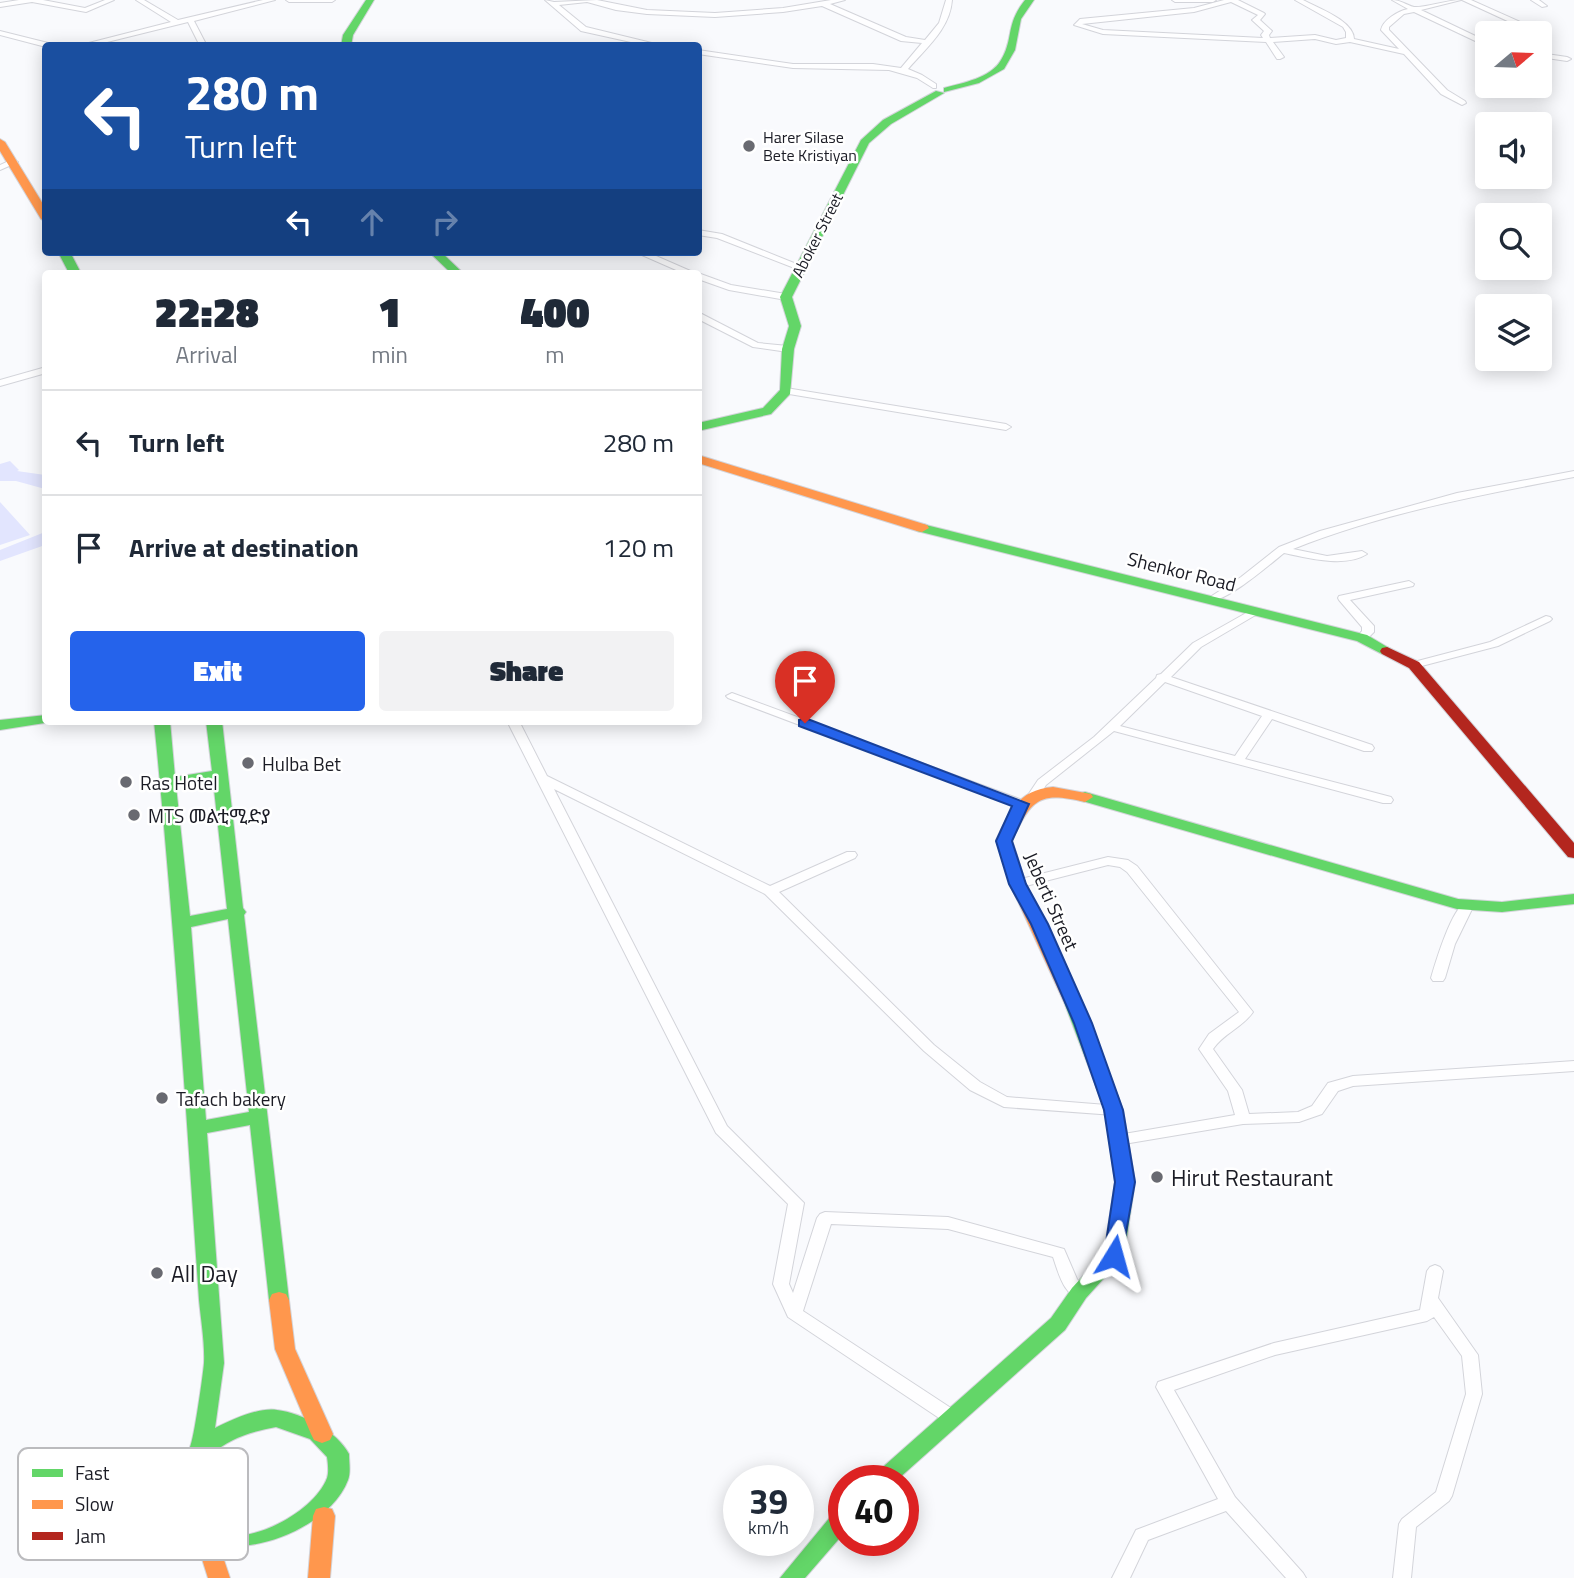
<!DOCTYPE html>
<meta charset="utf-8">
<style>
body{margin:0;font-family:"Titillium Web","Noto Sans Ethiopic",sans-serif;background:#f2f2f3;color:#1f2937;height:100vh;display:flex;flex-direction:column;font-size:26px;white-space:nowrap}
*{box-sizing:border-box;margin:0}
p{font-size:23px;color:#747a83}
.icon{flex:none;width:38px;height:38px;fill:none;stroke:currentColor;stroke-width:2;stroke-linecap:round;stroke-linejoin:round}
.map{position:relative;flex:1;overflow:hidden}
.panel{position:absolute;left:42px;top:270px;width:660px;height:455px;display:flex;flex-direction:column;background:#fff;border-radius:7px;box-shadow:0 4px 18px #0003}
.panel>*{flex:none}
.banner{position:absolute;left:42px;top:42px;width:660px;height:214px;border-radius:7px;box-shadow:0 4px 18px #0003;background:#1a4fa0;color:#fff;overflow:hidden}
.needle{width:46px;rotate:71deg}
.controls{position:absolute;left:1475px;top:21px;display:grid;gap:14px}
.controls a{display:grid;place-items:center;width:77px;height:77px;border-radius:7px;background:#fff;box-shadow:0 4px 18px #0003;font-size:35px}
.speed{position:absolute;left:723px;top:1465px;display:flex;gap:14px;font-size:35px;font-weight:700;text-align:center}
.speed>*{display:grid;place-content:center;width:91px;height:91px;border-radius:50%;background:#fff;box-shadow:0 4px 18px #0003;line-height:1}
.speed small{font-size:18px;font-weight:400}
.speed .limit{border:10px solid #d22;background:#fff;color:#111}
.pin{position:absolute;display:grid;place-items:center;width:60px;height:60px;color:#fff;margin:-72px -30px;border-radius:50% 50% 50% 0;rotate:-45deg;box-shadow:0 0 7px #0007}
.pin .icon{rotate:45deg}
.me{position:absolute;width:77px;margin:-38px;rotate:8deg;stroke-linejoin:round;filter:drop-shadow(0 0 5px #0008)}
.turn{display:flex;align-items:center;gap:24px;height:147px;padding:0 28px;font-size:32px}
.turn .icon{width:91px;height:91px;stroke-width:2.5}
.turn b{display:block;font-size:49px;line-height:60px}
.lanes{display:flex;align-items:center;height:66px;padding:0 28px;background:#0003;justify-content:center;gap:35px;direction:ltr}
.lanes .off{opacity:.35}
.eta{display:flex;justify-content:space-evenly;align-items:center;height:119px;text-align:center}
.eta b{font-size:42px;font-weight:800;line-height:49px}
.action{display:flex;gap:14px;margin-top:auto;padding:14px 28px}
.action a{flex:1;height:80px;border-radius:7px;background:#2563eb;color:#fff;font-size:28px;font-weight:800;line-height:80px;text-align:center}
.action a+a{background:#f2f2f3;color:#1f2937}
ul{padding:0;list-style:none}
li{display:flex;align-items:center;gap:21px;height:105px;padding:0 28px;border-top:2px solid #e0e1e3}
li div{flex:1}
li b{display:block;font-size:26px}
li em{font-style:normal}
.map>svg:first-child{display:block}
.green{fill:#e2e5fe}
.lines{fill:none;stroke-linecap:round;stroke-linejoin:round}
.street-casing{stroke:#d3d4da;stroke-width:2}
.fast-casing{stroke:#d3d4da;stroke-width:2}
.slow-casing{stroke:#d3d4da;stroke-width:2}
.jam-casing{stroke:#d3d4da;stroke-width:2}
.street{fill:#fefeff;fill-rule:evenodd}
.fast{fill:#63d668;fill-rule:evenodd}
.slow{fill:#ff974d;fill-rule:evenodd}
.jam{fill:#b3261e;fill-rule:evenodd}
.route{fill:#2563eb;stroke:#184099;stroke-width:2}
.poi-dot{fill:#696a71;stroke:#fff;stroke-width:2.5}
.labels{text-anchor:middle;dominant-baseline:central;stroke-width:5;stroke-linejoin:round;paint-order:stroke}
.far-poi-label{font-size:16px;fill:#1b1c25;stroke:#fff;text-anchor:start}
.far-street-label{font-size:16px;fill:#1b1c25;stroke:#fff}
.street-label{font-size:19px;fill:#1b1c25;stroke:#fff}
.poi-label{font-size:19px;fill:#1b1c25;stroke:#fff;text-anchor:start}
.near-poi-label{font-size:23px;fill:#1b1c25;stroke:#fff;text-anchor:start}
.key{fill:#fff;stroke:#bbbbbe;stroke-width:2}
.key-label{font-size:19px;fill:#1b1c25}
</style>
<div class="map">
<svg width="1574" height="1578" viewBox="0 0 1574 1578">
<rect width="100%" height="100%" fill="#f9fafd"/>
<path class="green" d="M10,461L19,470L17,471L45,475V489L16,481H0V464Z
M0,502L30,535L0,545Z
M45,532V545L0,561V550Z"/>
<g class="lines">
<defs>
<path id="street" d="M19,0H43L85,8L105,0H114L86,12L32,2L0,7V3Z
M136,0H144L178,20L263,0H275L194,21L207,46H200L188,22L91,46H77L171,22Z
M286,0H335L332,2H289Z
M545,0L554,2L597,0L647,10L715,13L783,8L831,0H845L830,4L906,37L925,40L939,23L946,0H952C950,29 926,48 908,69L922,75L936,84V88H933L917,78L889,70L793,68L698,54V50L793,64H873L901,68L922,43L901,41L822,6L783,12L715,17L647,14L616,10L587,2L559,5L586,27L664,46H649L581,31Z
M1172,0H1216L1213,2H1175Z
M1224,0H1238L1264,13L1265,14L1260,20L1272,31L1269,35L1270,38L1315,35L1336,40L1346,38V32L1343,27L1295,0H1303C1318,8 1354,21 1354,39L1399,49L1381,30C1383,20 1398,11 1408,9L1392,0C1401,0 1406,5 1414,7C1424,8 1448,0 1461,0L1421,10L1488,42V47L1414,12L1404,14L1389,27V30L1447,90L1465,101L1466,103L1462,105L1441,94L1404,54L1350,42L1336,44L1315,39L1273,42L1284,57L1280,59H1277L1266,42L1103,34L1074,25L1080,19L1194,8ZM1231,2L1258,15L1252,20L1264,31L1261,35L1263,38L1103,30L1082,24L1194,12Z
M1462,0H1471L1536,29L1529,31Z
M1531,0H1539L1547,6L1542,7Z
M0,31L52,44V46H46V47L0,35Z
M1540,53L1567,57L1571,59L1567,61L1540,57Z
M11,160L18,162L0,170V165Z
M698,230L722,234L804,267L797,269L717,238L698,235Z
M635,252H647L695,273H683Z
M698,273L731,285L786,294L790,297L786,300L729,290L698,279Z
M698,312L758,343L788,346L793,349L788,352L753,347L698,319Z
M46,367V373L0,386V380Z
M786,388L1006,424L1011,427L1006,430L783,393L781,391Z
M1574,471V477C1479,495 1383,513 1293,549L1327,556L1362,551L1367,554C1346,568 1308,558 1284,553C1269,565 1226,603 1208,601L1207,599L1241,577L1279,547L1320,531L1457,493Z
M1409,581L1414,584L1413,586L1350,600L1374,626V632L1366,640H1358L1356,638L1362,631V627L1339,600L1338,598L1339,596Z
M1255,608L1261,611L1259,613L1201,647L1171,677L1372,745L1374,748L1372,751H1364L1272,719L1245,759L1391,797L1393,800L1391,803H1383L1114,731L1046,785L1038,798H1030L1028,795L1038,780L1094,737L1156,678L1157,675L1161,674L1193,643ZM1165,682L1262,716L1235,756L1120,726Z
M1546,616L1550,617L1552,619L1550,621L1498,646L1414,668L1408,665L1410,663L1490,642Z
M732,693L1025,801L1027,804L1021,808L1017,807L728,698L726,696Z
M507,721H519L547,776L770,886L847,852H855L857,855L855,858L779,892L934,1045L980,1082L1007,1097L1119,1106L1121,1110L1119,1114L1114,1115L1004,1107L970,1090L924,1051L765,894L554,789L727,1126L804,1203L789,1284L793,1293L817,1218L820,1214L825,1212L948,1217L1064,1249L1077,1279L1087,1293L1085,1297C1065,1302 1058,1271 1053,1257L948,1229L831,1224L803,1311L957,1412L959,1417L957,1422L951,1424L945,1422L788,1317L773,1284L788,1204L716,1133Z
M1108,857L1128,860L1137,866L1253,1012C1242,1028 1224,1033 1213,1049L1242,1090L1249,1114L1298,1112L1312,1106L1328,1083L1353,1076L1574,1061V1071L1353,1086L1338,1091L1322,1114L1299,1122L1243,1124L1118,1145L1113,1144L1111,1140L1113,1136L1118,1135L1235,1115L1228,1091L1199,1049L1209,1034L1239,1012L1127,872L1120,867L1108,865L1018,888L1012,884L1013,881Z
M1467,901L1474,905L1455,944L1445,978L1443,981H1433L1431,978C1436,961 1452,907 1467,901Z
M1435,1265L1440,1267L1443,1271L1438,1298L1478,1355L1482,1394L1452,1496L1449,1501L1416,1527L1411,1578H1393L1399,1524L1402,1519L1436,1492L1466,1394L1462,1356L1434,1317L1427,1321L1275,1355L1174,1390L1235,1497L1303,1573L1306,1578H1286L1226,1511L1148,1540L1130,1578H1112L1136,1530L1218,1499L1156,1387L1158,1382L1274,1343L1420,1310L1427,1271L1430,1267Z"/>
<path id="fast" d="M366,0H374L353,35L351,46H341L343,35Z
M1025,0H1034L1021,19L1015,50L1004,69L979,83L944,92V88C962,83 991,78 1001,60C1014,39 1005,25 1025,0Z
M936,91L944,93L891,124L869,143L792,297L801,326L794,349L790,394L771,414L698,431V423L763,408L780,390L782,349L789,326L780,297L861,140L883,120Z
M58,252H70L81,273H69Z
M429,252H441L463,273H451Z
M922,524L1367,635L1394,651L1392,654H1382L1357,641L917,531L915,528L917,525Z
M46,715V721L51,722L0,730V720Z
M154,721H170L175,777L212,771L206,721H222L243,908L246,912L244,915L289,1300L286,1306L279,1308L272,1306L269,1300L250,1125L207,1133L224,1363L215,1428C232,1420 258,1407 277,1410C302,1413 337,1431 349,1454C349,1463 351,1472 348,1480C325,1541 194,1578 172,1510C164,1480 179,1469 190,1447C194,1439 203,1375 204,1363C205,1343 201,1321 199,1300C196,1256 193,1212 190,1168C180,1019 169,870 154,721ZM213,780L227,909L190,916L176,786ZM228,919L249,1112L206,1120L191,927ZM276,1427L310,1439L327,1457C328,1464 329,1472 327,1478C314,1513 244,1550 210,1531C199,1525 193,1512 193,1500C192,1453 235,1434 276,1427Z
M1085,792L1458,899L1502,902L1574,894V904L1502,912L1457,909L1079,800L1077,797L1079,794Z
M1073,996L1079,998L1082,1002L1123,1110L1135,1182L1124,1256L1086,1298L1065,1330L897,1480H872L875,1474L1051,1318L1072,1288L1104,1253L1115,1182L1105,1110L1064,1002L1067,998Z
M844,1508V1533L805,1578H780L836,1510Z"/>
<path id="slow" d="M0,139L5,142L46,209V222L41,219L0,151Z
M698,455L927,525L929,528L922,532L917,531L698,463Z
M1053,787L1091,794L1093,797L1085,802C1039,791 1032,799 1012,840L1026,884L1082,1002L1079,1006H1067L1064,1002L1010,884L996,840C1010,811 1018,790 1053,787Z
M279,1292L286,1294L289,1300L295,1349L333,1434L330,1440L322,1443L314,1440L311,1434L275,1349L269,1300L272,1294Z
M324,1507L332,1509L335,1516L330,1578H308L313,1516L316,1509Z
M208,1533L216,1536L230,1578H208L197,1543L200,1536Z"/>
<path id="jam" d="M1387,647L1419,662L1574,843V858L1568,857L1409,668L1382,654L1380,651L1382,648Z"/>
</defs>
<use href="#street" class="street-casing"/>
<use href="#fast" class="fast-casing"/>
<use href="#slow" class="slow-casing"/>
<use href="#jam" class="jam-casing"/>
<use href="#street" class="street"/>
<use href="#fast" class="fast"/>
<use href="#slow" class="slow"/>
<use href="#jam" class="jam"/>
</g>
<path class="route" d="M805,718L1029,804L1012,841L1026,884L1048,924L1092,1023L1123,1110L1135,1182L1121,1261H1107L1104,1256L1115,1182L1104,1110L1074,1023L1031,924L1009,884L996,841L1012,806L799,726V720Z"/>
<g class="poi-dot">
<circle cx="749" cy="146" r="7"/>
<circle cx="248" cy="763" r="7"/>
<circle cx="126" cy="782" r="7"/>
<circle cx="134" cy="815" r="7"/>
<circle cx="162" cy="1098" r="7"/>
<circle cx="1157" cy="1177" r="7"/>
<circle cx="157" cy="1273" r="7"/>
</g>
<g class="labels">
<g class="far-poi-label">
<text x="763" y="137">Harer Silase<tspan x="763" dy="18">Bete Kristiyan</tspan></text>
</g>
<g class="far-street-label">
<text transform="translate(817 235) rotate(-63)">Aboker Street</text>
</g>
<g class="street-label">
<text transform="translate(1182 571) rotate(14)">Shenkor Road</text>
<text transform="translate(1052 901) rotate(66)">Jeberti Street</text>
</g>
<g class="poi-label">
<text x="262" y="763">Hulba Bet</text>
<text x="140" y="782">Ras Hotel</text>
<text x="148" y="815">MTS መልቲሚድያ</text>
<text x="176" y="1098">Tafach bakery</text>
</g>
<g class="near-poi-label">
<text x="1171" y="1177">Hirut Restaurant</text>
<text x="171" y="1273">All Day</text>
</g>
</g>
<rect x="18" y="1448" width="230" height="112" rx="10" class="key"/>
<rect x="32" y="1469" width="31" height="8" fill="#63d668"/>
<rect x="32" y="1500" width="31" height="9" fill="#ff974d"/>
<rect x="32" y="1532" width="31" height="8" fill="#b3261e"/>
<g class="key-label">
<text x="75" y="1480">Fast</text>
<text x="75" y="1511">Slow</text>
<text x="75" y="1543">Jam</text>
</g>
</svg>
<div class="controls">
<a><svg class="needle" viewBox="-14 -14 28 28"><path d="M0-13l5 13h-10z" fill="#e53935"/><path d="M0 13l5-13h-10z" fill="#747a83"/></svg></a>
<a><svg class="icon" aria-label="sound" viewBox="0 0 24 24"><path d="M4 9h4l5-4v14l-5-4H4zM17 9q2 3 0 6"/></svg></a>
<a><svg class="icon" aria-label="search" viewBox="0 0 24 24"><circle cx="10" cy="10" r="6"/><path d="M15 15l6 6"/></svg></a>
<a><svg class="icon" aria-label="layers" viewBox="0 0 24 24"><path d="M12 4l9 5-9 5-9-5zM3 14l9 5 9-5"/></svg></a>
</div>
<div class="speed"><div>39<small>km/h</small></div><div class="limit">40</div></div>
<div class="pin" style="left:805px;top:723px;background:#d93025"><svg class="icon" aria-label="arrive" viewBox="0 0 24 24"><path d="M6 21V4h12l-3 4 3 4H6"/></svg></div>
<svg class="me" style="left:1114px;top:1256px" viewBox="-20 -20 40 40"><path d="M0-17L14 15 0 8-14 15z" fill="#2563eb" stroke="#fff" stroke-width="4"/></svg>
<div class="banner">
<div class="turn"><svg class="icon" aria-label="left" viewBox="0 0 24 24"><path d="M17 20v-9H6M10 6l-5 5 5 5"/></svg><div><b>280 m</b>Turn left</div></div>
<div class="lanes"><svg class="icon" aria-label="left" viewBox="0 0 24 24"><path d="M17 20v-9H6M10 6l-5 5 5 5"/></svg><svg class="icon off" aria-label="ahead" viewBox="0 0 24 24"><path d="M12 20V5M6 11l6-6 6 6"/></svg><svg class="icon off" aria-label="right" viewBox="0 0 24 24"><path d="M7 20v-9h11M14 6l5 5-5 5"/></svg></div>
</div>
<section class="panel">
<div class="eta">
<div><b>22:28</b><p>Arrival</p></div>
<div><b>1</b><p>min</p></div>
<div><b>400</b><p>m</p></div>
</div>
<ul>
<li><svg class="icon" aria-label="left" viewBox="0 0 24 24"><path d="M17 20v-9H6M10 6l-5 5 5 5"/></svg><div><b>Turn left</b></div><em>280 m</em></li>
<li><svg class="icon" aria-label="arrive" viewBox="0 0 24 24"><path d="M6 21V4h12l-3 4 3 4H6"/></svg><div><b>Arrive at destination</b></div><em>120 m</em></li>
</ul>
<div class="action"><a>Exit</a><a>Share</a></div>
</section>
</div>
